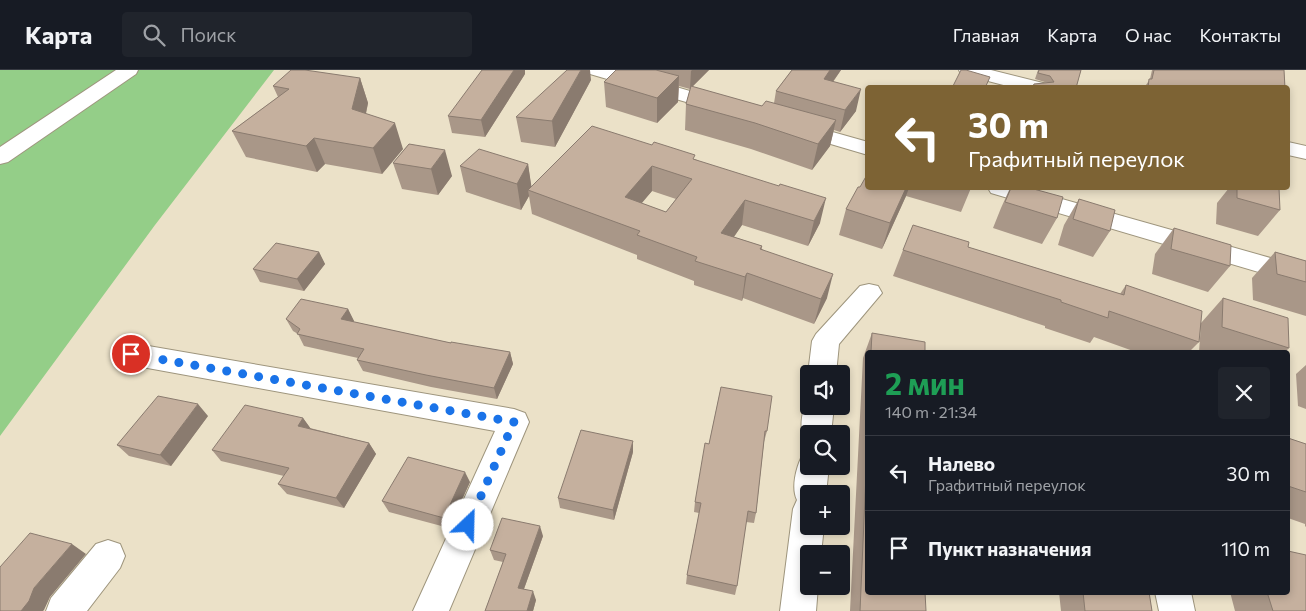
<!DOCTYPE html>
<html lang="ru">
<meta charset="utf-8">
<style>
body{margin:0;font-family:Commissioner,sans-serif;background:#20242c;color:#f1f3f6;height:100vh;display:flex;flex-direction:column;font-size:19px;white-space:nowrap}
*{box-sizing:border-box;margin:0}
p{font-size:16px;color:#9ea1a6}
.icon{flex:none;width:28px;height:28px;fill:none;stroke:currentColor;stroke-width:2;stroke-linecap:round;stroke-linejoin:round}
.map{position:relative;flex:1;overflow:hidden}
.panel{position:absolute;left:865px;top:280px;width:425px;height:245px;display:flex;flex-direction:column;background:#171b24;border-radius:5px;box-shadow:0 2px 8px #0003}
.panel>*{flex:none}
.banner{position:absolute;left:865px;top:15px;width:425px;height:105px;border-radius:5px;box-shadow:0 2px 8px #0003;background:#7d6334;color:#fff;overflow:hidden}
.controls{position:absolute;left:800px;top:295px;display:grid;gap:10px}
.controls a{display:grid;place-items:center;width:50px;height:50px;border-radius:5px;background:#171b24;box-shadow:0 2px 8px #0003;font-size:25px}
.pin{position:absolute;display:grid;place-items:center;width:42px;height:42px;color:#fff;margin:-21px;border:2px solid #fff;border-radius:50%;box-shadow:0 1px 5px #0007}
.me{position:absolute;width:55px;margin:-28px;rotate:24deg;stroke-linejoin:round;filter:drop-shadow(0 0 4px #0008)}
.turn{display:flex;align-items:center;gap:18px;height:105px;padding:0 20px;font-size:22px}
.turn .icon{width:65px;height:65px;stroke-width:2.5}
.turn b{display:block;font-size:35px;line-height:42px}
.round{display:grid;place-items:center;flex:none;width:52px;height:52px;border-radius:5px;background:#20242c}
.headline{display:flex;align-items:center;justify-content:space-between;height:85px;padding:0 20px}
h1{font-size:30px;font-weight:700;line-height:38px;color:#1e9e55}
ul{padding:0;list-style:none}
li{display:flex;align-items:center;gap:15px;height:75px;padding:0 20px;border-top:1px solid #363941}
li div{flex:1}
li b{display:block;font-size:19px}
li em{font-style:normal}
header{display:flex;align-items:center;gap:30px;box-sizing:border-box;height:70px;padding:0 25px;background:#171b24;border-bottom:1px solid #363941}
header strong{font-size:24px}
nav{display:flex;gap:28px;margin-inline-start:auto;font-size:18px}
.search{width:350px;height:45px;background:#20242c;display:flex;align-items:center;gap:12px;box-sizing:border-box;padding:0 18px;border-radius:5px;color:#9ea1a6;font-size:19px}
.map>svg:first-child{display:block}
.green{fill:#94ce88}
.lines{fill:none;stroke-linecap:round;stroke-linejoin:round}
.street-casing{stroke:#9e957d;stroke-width:2}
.street{fill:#fff;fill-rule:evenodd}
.wall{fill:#a99788;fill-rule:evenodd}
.shaded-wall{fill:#8a7b6f}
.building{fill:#c5b09e;stroke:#8a7b6f;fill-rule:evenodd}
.route{stroke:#1a73e8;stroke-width:9;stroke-dasharray:0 16.2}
</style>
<header>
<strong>Карта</strong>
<div class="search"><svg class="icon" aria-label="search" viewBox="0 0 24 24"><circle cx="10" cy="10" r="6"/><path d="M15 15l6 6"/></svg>Поиск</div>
<nav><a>Главная</a><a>Карта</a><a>О нас</a><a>Контакты</a></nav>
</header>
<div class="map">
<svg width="1306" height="541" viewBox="0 0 1306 541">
<rect width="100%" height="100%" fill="#ebe1c8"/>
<path class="green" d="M0,0H274L155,155L0,366Z"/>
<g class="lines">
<defs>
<path id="street" d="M116,0H138L136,4L8,92L0,94V77Z
M588,0H618L731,33L734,37L731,41L724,43L717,41L590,4Z
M959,0H991L1047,14L1049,18H1015L961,4Z
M797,52L868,72V85L790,62L787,58L790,54Z
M1288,72L1306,76V89L1288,85Z
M988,118H1023L1306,198V216L991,123Z
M869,214L878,216L882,223L839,274L836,304H809V306L808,304L812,271L816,264L860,216Z
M131,273L514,339L525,343L529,352L449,541H413L495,361L131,295L121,292L117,284L121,276Z
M809,327V336H834L831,364H809V374L805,373C799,359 801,341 809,327Z
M809,384V396H829L826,424H809V456H824L821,484H809V516H818L816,541H780L793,439L797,430C791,418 796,398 802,386Z
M108,470L120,474L125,486L120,498L87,541H46L51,528L96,474Z
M1155,522H1191L1195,541H1159Z"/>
</defs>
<use href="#street" class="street-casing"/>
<use href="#street" class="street"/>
</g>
<path class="wall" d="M616,0H709L692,17L762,36L774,33L776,21L792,0H841L833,12L856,41L840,62L834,60L830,76L812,100L751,79L685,60L686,34L690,19L679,16L678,32L657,53L606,37L604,12Z
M1038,0H1081L1076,18L1048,13L1035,9Z
M1152,0H1284L1285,18H1146V15L1150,9Z
M525,4L485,67L452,63L448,46Z
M360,8L368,33L366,44L403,79L382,104L325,94L317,102L246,87L232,61L278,27L273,16Z
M591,10L555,77L521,72L516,47Z
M409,74L452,106L438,125L402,119L393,93Z
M695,89L820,153L808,176L742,155L734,167L762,176V179L827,228L814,254L743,228L742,231L694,215V211L637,189V185L532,144L529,126L521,140L466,122L460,96L528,94L531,116ZM652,121L676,129L666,142L641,133Z
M860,117L868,118H971L961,142L906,126L882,179L839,165L846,139Z
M1010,118H1030L1057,148L1042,174L993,158L1001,138Z
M1229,118H1275L1280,140L1258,166L1216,154L1217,133Z
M1079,129L1110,161L1093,187L1058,175L1064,155Z
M1174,158L1230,196L1208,222L1152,204L1155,184Z
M968,177L1120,224L1126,215L1201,253L1223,228L1289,278L1285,282H1199L1201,254L1199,272L1189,282H1136L1094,267L1090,273L1045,258V256L893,206L903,180Z
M319,182L325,194L304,221L260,212L253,199Z
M1275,182L1306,191V246L1253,230L1252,208Z
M348,239L354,251V252L451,273L510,282L513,294L497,329L431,317L363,301L357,290L358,288L304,276L298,264L293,261L286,249Z
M872,263L925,282H868V522L926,541H850L863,288Z
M1306,295V339L1298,336L1296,304Z
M721,317L767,361L764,372L756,443L754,453L746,452L737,516L735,525L686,514L687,505L699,443L694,442L695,432L709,374Z
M208,346L171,396L129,386L117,375Z
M303,348L310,358L369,373L376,384L344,438L287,424L278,414L284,406L221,391L212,380Z
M1288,368L1306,374V457L1305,456V454L1288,448Z
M633,382L614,450L560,438L558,428Z
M470,412L449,458L389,442L382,431Z
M543,466L524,519L536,530L533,541H485L503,492L494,490L490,480Z
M1059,522H1149L1152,541H1061Z
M1230,522H1288L1306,541H1235Z"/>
<path class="shaded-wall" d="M514,0H525V4L485,67L481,50Z
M581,0H590L591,10L555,77L552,51Z
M692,0H709L690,19L691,1Z
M830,0H841L819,31L824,9Z
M679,6L678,32L657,53V28Z
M360,8L368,33L361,65L352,39Z
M861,19L856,41L840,62L845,40Z
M836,50L830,76L812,100L818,74Z
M395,53L403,79L382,104L373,78Z
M314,68L325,94L317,102L306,76Z
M445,80L452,106L438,125L431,99Z
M528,94L532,120H528L529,126L521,140L517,114Z
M652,96V121L626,152L625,127Z
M906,118H909L906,126L882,179L890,153Z
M826,128L820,153L808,176L814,151Z
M745,130L742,155L719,188L721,163Z
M319,182L325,194L304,221L297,209Z
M747,203L743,228L742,231L745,207Z
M833,204L827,228L814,254L821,229Z
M348,239L354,251L347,261L341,249Z
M510,282L513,294L497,329L494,318Z
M198,334L208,346L171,396L160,385Z
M303,348L311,359L298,356Z
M633,371V382L614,450L613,440Z
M369,373L376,384L344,438L336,428Z
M465,402L470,412L449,458L444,448Z
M540,456L543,466L521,527L518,518Z
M72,474L86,484L50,527L44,540L43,541H21L34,518Z
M533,521L536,530L533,541H527Z"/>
<path class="building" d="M291,0H305L360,8L352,39L395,53L373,78L314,68L306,76L232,61L289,19L273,16Z
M482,0H514L481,50L448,46Z
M567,0H581L552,51L516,47Z
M616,0H656L679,6L657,28L604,12Z
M792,0H830L824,9L861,19L845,40L776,21Z
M961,0H966L990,7L985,18H959L953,16Z
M1039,0H1081L1076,18H1032L1034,14L1054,12L1050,6L1038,3Z
M1154,0H1284L1285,18H1199L1191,16V18H1148L1149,9H1152Z
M691,16L762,36L766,31L836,50L818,74L755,53L686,34Z
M592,56L652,75L654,72L695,85L693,89L779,116L780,114L826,128L814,151L745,130L721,163L762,176L760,179L833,204L821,229L747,203L745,207L695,191L697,187L637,165L640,161L528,120ZM652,96L692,109L666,142L625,127Z
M409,74L445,80L431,99L393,93Z
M479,79L528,94L517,114L460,96Z
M868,103V118H906L890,153L846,139L858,117H860Z
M1011,118H1030L1063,127L1057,148L1005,132Z
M1237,118H1279L1280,140L1237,128Z
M1079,129L1115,140L1110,161L1073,149Z
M913,155L969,172L968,177L1124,225L1126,215L1202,241L1199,272L1109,241L1108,248L1061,232V230L903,180Z
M1174,158L1231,175L1230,196L1171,179Z
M276,173L319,182L297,209L253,199Z
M1275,182L1306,191V212L1277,204Z
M1223,228L1288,248L1289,278L1222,257Z
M301,229L348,239L341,249L451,273V272L510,282L494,318L426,305L357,290L364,279L297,264L300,259L286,249Z
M872,263L925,272V282H871Z
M721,317L772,326L767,361H765L756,443L748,441L737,516L687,505L701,433L695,432L705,373L709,374Z
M158,326L198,334L160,385L117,375Z
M245,335L303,348L298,356L369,373L336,428L278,414L289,398L212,380Z
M868,359V522H925L926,541H860Z
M581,360L633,371L613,440L558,428Z
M1288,368L1306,374V422L1288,416Z
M408,387L465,402L444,448L382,431Z
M502,448L540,456L518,518L533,521L527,541H485L506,484L490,480Z
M30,463L72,474L34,518L29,531L21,541H0V497Z
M1288,481L1306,485V541H1273L1267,522H1288Z
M1083,522H1149L1152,541H1085Z"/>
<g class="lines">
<path class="route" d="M131,284L514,352L468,455"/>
</g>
</svg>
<div class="controls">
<a><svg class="icon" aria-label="sound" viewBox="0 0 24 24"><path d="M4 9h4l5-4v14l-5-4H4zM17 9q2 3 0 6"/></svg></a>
<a><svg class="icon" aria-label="search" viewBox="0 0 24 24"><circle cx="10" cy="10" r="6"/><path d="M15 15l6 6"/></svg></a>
<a>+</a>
<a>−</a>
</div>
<div class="pin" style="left:131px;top:284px;background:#d93025"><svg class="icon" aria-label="arrive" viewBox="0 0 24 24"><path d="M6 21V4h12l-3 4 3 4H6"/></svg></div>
<svg class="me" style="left:468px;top:455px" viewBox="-20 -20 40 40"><circle r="19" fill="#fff"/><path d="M0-13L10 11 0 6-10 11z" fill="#1a73e8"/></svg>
<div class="banner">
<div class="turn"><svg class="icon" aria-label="left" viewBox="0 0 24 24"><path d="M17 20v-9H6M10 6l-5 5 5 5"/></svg><div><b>30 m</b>Графитный переулок</div></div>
</div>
<section class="panel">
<div class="headline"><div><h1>2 мин</h1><p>140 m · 21:34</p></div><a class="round"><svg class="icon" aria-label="close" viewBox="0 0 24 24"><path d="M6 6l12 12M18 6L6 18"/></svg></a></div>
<ul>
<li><svg class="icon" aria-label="left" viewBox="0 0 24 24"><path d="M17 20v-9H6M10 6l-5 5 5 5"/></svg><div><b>Налево</b><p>Графитный переулок</p></div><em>30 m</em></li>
<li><svg class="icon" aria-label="arrive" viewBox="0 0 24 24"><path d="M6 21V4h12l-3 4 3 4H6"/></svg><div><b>Пункт назначения</b></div><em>110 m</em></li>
</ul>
</section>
</div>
